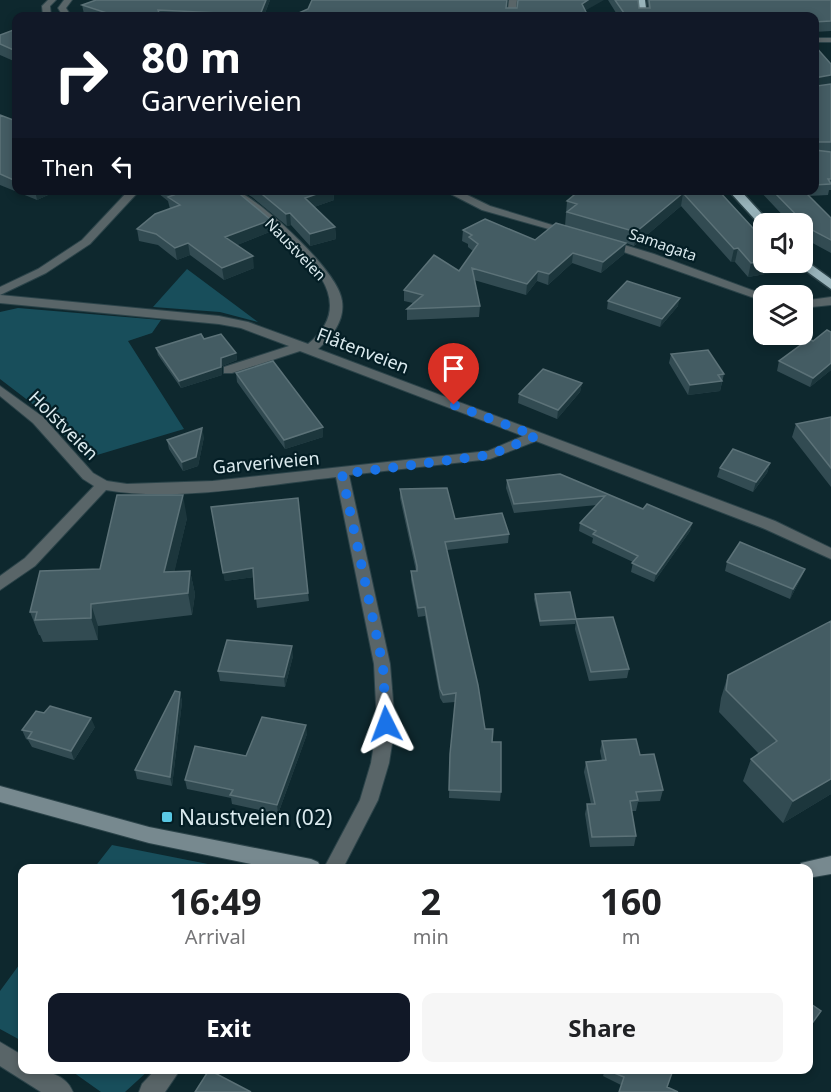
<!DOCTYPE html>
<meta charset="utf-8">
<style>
body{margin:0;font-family:"Noto Sans",sans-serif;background:#f6f6f6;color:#202124;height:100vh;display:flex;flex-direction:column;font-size:22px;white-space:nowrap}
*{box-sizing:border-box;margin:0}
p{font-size:20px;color:#757577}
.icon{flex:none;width:33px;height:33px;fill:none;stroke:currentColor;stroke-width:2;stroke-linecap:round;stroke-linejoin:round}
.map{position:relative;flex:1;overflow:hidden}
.panel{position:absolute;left:18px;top:864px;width:795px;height:210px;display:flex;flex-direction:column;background:#fff;border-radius:12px;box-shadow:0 3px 9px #0003}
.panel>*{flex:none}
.banner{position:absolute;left:12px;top:12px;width:807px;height:183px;border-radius:12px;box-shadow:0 3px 9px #0003;background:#111827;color:#fff;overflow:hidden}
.buttons{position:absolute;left:753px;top:213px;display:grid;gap:12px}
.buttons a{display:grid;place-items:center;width:60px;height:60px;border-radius:12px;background:#fff;box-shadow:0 3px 9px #0003;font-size:30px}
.pin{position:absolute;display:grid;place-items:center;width:51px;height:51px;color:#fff;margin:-62px -26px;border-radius:50% 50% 50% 0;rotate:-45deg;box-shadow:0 0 6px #0007}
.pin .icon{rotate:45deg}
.me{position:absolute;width:66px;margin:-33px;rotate:357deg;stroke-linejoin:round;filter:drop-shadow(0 0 4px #0008)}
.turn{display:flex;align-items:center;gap:21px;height:126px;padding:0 30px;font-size:27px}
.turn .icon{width:78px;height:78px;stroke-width:2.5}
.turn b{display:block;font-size:42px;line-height:51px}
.then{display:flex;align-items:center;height:57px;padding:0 30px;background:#0003;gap:12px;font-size:22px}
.eta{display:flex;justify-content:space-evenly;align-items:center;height:102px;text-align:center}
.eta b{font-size:36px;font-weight:700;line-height:42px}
.cta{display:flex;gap:12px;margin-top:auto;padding:12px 30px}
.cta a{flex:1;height:69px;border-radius:12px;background:#111827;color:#fff;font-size:24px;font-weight:700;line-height:69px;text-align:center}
.cta a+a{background:#f6f6f6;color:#202124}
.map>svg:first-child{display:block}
.green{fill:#184e5b}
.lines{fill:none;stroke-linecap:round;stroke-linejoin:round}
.minor-casing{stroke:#2b4349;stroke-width:2}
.secondary-casing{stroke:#2b4349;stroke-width:2}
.trunk-casing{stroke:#2b4349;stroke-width:3}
.minor{fill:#596568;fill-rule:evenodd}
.secondary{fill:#77898f;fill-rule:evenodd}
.trunk{fill:#98b3ba;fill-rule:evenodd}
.wall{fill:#324b52}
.shaded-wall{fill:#1c363c}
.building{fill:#445c63;stroke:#5c7278;stroke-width:1.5}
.route{stroke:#1a73e8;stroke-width:10;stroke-dasharray:0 18}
.poi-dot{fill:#59c8e4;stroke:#041e25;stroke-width:2}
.labels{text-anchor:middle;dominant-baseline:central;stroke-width:4.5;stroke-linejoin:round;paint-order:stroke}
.far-street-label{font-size:15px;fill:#dbeaee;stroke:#041e25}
.street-label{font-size:18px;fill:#dbeaee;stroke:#041e25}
.near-poi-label{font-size:21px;fill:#dbeaee;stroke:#041e25;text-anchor:start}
</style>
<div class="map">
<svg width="831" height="1092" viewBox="0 0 831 1092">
<rect width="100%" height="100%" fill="#0e282e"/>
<path class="green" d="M187,269L258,322L220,312L153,307Z
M18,308L161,320L152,333L128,341L184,429L87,458L34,405L0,379V312Z
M112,845L228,868H94Z
M22,961V1041L0,1029V991Z
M70,1070H149L125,1092H101Z"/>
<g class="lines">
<defs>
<path id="minor" d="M48,0H56L50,6L51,16H43L42,6Z
M64,0H72L66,8L71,16H63L58,8Z
M509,0H517L515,16H507Z
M814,38H831V42H814Z
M129,190H140L90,244L46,273L0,295V287L38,269L82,240Z
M225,190C230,190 235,190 239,192C265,204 339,272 342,301C345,320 332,337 318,349L775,521L831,548V559L765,529L536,441L490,459L349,475L390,664L395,725L389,763L378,800L343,868H324L360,800L371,763L377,725L374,664L336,477C266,485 174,502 106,490L35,566L0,590V576L25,558L94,486L83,479L33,423L0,396V386L43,417L93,473L107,481L127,484L213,481L488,451L523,436L300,351L232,373H224V367L289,346L241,328L219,324L0,303V295L219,316L248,322L308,344C378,287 262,226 225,190Z
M443,190H457L490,206L575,232L570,235L482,210Z
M608,240L654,254L768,296H764V301L760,300L604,245L603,243Z
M831,297V305L802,308V301Z
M0,1042L22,1055V1070C42,1070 65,1072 73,1092H41L0,1066Z
M155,1070H180L165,1092H139L142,1084Z"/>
<path id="secondary" d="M0,786L149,827L311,859L318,862L321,868H271L149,843L0,802Z
M831,856V874L808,878V868H799L801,863Z"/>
<path id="trunk" d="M637,0H645L647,16H639Z
M728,190H740L771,224H764V227L761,226Z
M802,258L831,279V289L798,265L796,262H802Z"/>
</defs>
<use href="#minor" class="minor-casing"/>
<use href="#secondary" class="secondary-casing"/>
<use href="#trunk" class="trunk-casing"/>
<use href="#minor" class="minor"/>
<use href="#secondary" class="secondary"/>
<use href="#trunk" class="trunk"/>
</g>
<path class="wall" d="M270,0L264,16H92L84,14L82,5Z
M608,0H638L639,8H648L647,0H831V31L814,32V16H618Z
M16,29V62L0,55V35Z
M814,45L831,64V190H829L828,195L809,196L831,218V253L807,240L802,236V224H791L759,190H814Z
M0,115L16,121V190H59L37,200L0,185Z
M154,190H235L272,231L237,245L254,268L224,280L190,255L177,260L158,245L139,241L137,229L170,209L168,201Z
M240,190H333L334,200L314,207L335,227L336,239L310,246L291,225L287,226L252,197Z
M718,190L764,262H780L777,272L748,277L735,262H731L681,206L634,246L626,243L624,254L601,273L572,263L548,285L537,281L526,295L474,280L480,306L479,317L407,320V309L413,303L404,301V290L459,271L473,251L468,247V244L462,241L463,230L535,240L565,226L567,201Z
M608,301L678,306L660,327L607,309Z
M831,332V370L810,387L777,371L779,361L813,341Z
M204,339L236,353L237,360L222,366V375L181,388L158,355L156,348Z
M671,354L724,374L720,391L688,395L669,363Z
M236,373L323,437L285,449L237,382Z
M582,383L580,392L557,419L518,403L519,394Z
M831,417V487L792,437L796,424Z
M204,437L198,466L183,471L169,449L167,440Z
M770,463L767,473L753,492L717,477L720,468Z
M560,474L643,509L692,523L690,531L654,582L631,572L633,562L592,543L593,538L579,531L580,523L597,505L514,513L506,488L507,480Z
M400,489L455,519L509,534L508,543L447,550L485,729L492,742L501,792L500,801L449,798L450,754L455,702L443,703L440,698L425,616L418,617L411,580V571H416L400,498Z
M211,507L308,593L309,601L257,608L254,577L225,581Z
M187,518L174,572L190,571L195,594L192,615L98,626V640L43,642L40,635H39L30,612L100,569Z
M727,562L805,569L801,578L790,599L725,571Z
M535,594L576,619L575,624L540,626L534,599Z
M576,619L629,669L627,678L589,681L575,629Z
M831,621V794L783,823L743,781L751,759L759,754L719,712L721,698L728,675Z
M293,656L285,687L220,681L218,671Z
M180,692L182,702L172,786L137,779L135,770Z
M95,727L74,760L32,747L28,740L26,739L22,730Z
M307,734L278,814L232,804L231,798L187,789L185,780L246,756Z
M602,741L640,755L663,790L660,801L638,802L636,811H631L636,836L634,846L590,847L585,814L587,804H591L584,772L586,762L602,761L600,751Z
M605,1070H673L667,1087L621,1085L603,1076Z"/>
<path class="shaded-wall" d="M266,0H270L264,16H260Z
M588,0H604L581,13L582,4Z
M831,75V85L814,88V78Z
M35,190H59L37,200Z
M328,190H333L334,200L306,210L305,198Z
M683,193L681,206L634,246L636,232Z
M290,213L291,225L287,226L286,214Z
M271,220L272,231L227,249L225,237Z
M335,227L336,239L310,246V234Z
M188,243L190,255L177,260L175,248Z
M626,243L624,254L601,273L603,262Z
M738,248L735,262H731L734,249Z
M573,253L572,263L548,285L549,274Z
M253,256L254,268L224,280L222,268Z
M764,261V262H780L777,272L748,277L751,263Z
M538,271L537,281L526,295L527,284Z
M680,298L678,306L660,327L662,319Z
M236,353L237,360L222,366V375L181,388L179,381L221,358Z
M831,363V370L810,387L813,378Z
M722,381L720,391L688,395L690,385Z
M582,383L580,392L557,419L558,410Z
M323,427V437L285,449L284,440Z
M202,428L204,437L198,466L183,471L182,462Z
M770,463L767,473L753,492L756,482Z
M183,495L187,518L169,595L164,572Z
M692,523L690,531L654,582L656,574Z
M253,568L254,577L225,581L223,573Z
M805,569L801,578L790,599L793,589Z
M190,571L195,594L192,615L188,593Z
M91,604L98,626V640L91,618Z
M292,646L293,656L285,687L284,677Z
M180,692L182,702L172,786L170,777Z
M91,718L95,727L74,760L71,751Z
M306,725L307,734L278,814L277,805Z
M831,779V794L783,823L793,801Z"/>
<path class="building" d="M96,0H266L260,15L158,10L160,16H116L82,5Z
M312,0H507L506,8H517L518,0H588L582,4L588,16H292L308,9Z
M615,0H638L639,8H650L649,0H831V21L814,22V16H626Z
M16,29V51L0,44V35Z
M814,45L831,64V75L814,78Z
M814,78L817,86L831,84V142H817L815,150L831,152V179H828L831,184L814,185Z
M0,115L16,121V181L0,174Z
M168,190H235L271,220L225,237L253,256L222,268L188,243L175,248L156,234L137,229L155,214L180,205L168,197L174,195Z
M257,190H328L305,198L335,227L310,234L290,213L286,214Z
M580,190H718L764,240V261L751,263L738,248L734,249L683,193L636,232L567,212L577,204L567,201Z
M772,190H803L831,218V240L810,229Z
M485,219L535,240L556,223L626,243L603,262L573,253L549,274L538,271L527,284L472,268L480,306L407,309L423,295L404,290L434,255L459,271L478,244L469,237L472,235L463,230Z
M627,281L680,298L662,319L608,301Z
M827,330L831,332V363L813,378L779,361L809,339L813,341Z
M201,334L204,339L221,334L236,353L221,358V367L179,381L156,348Z
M708,350L724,374L718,375L722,381L690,385L671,354Z
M273,361L323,427L284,440L236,373Z
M543,369L582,383L558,410L519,394Z
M831,417V468L796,424Z
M202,428L196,457L182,462L167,440Z
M733,449L770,463L756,482L720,468Z
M560,474L643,509L647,504L692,523L656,574L632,563L638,556L593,534L596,531L580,523L605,496L514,504L507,480Z
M447,488L455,519L502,513L509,534L445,542L478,685L485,729H493L492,742H501V792L449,790L450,754L456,693L443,695L440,689L425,607L418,608L411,571H417V566L400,489Z
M117,495H183L164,572L190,571L188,593L91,604V618L35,620L37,612H30L40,571L100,569Z
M298,498L308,593L255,599L253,568L223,573L211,507Z
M740,542L805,569L793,589L727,562Z
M570,592L576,619L540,621L535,594Z
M613,617L629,669L591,672L576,619Z
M831,621V779L793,801L751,759L777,741L726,690L728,675Z
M227,640L292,646L284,677L218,671Z
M175,691L180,692L170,777L135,770Z
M50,706L91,718L71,751L28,738L32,732L22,730L36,711L44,713Z
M262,717L306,725L277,805L230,795L233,790L185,780L195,746L246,756Z
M636,739L640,755L654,754L663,790L636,792L638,800L630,801L636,836L592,837L587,804H595L586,762L606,760L602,741Z
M808,1002L821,1011L808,1029Z
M209,1070L251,1092H195Z
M607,1070H673L667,1087L678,1092H619L624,1077Z"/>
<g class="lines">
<path class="route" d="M386,724L383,666L342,474L490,455L536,436L454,405"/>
</g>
<rect class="poi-dot" x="161" y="811" width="12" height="12" rx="3"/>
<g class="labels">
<g class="far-street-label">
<text transform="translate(663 244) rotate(19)">Samagata</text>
<text transform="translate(296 249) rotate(46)">Naustveien</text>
</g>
<g class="street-label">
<text transform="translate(363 350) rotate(21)">Flåtenveien</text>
<text transform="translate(64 425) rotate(45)">Holstveien</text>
<text transform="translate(266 462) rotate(-5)">Garveriveien</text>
</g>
<g class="near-poi-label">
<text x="179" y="817">Naustveien (02)</text>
</g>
</g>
</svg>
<div class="buttons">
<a><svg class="icon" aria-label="sound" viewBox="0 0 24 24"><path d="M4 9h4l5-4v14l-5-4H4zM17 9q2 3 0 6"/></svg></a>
<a><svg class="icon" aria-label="layers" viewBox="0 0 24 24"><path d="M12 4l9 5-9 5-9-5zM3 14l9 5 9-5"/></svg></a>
</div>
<div class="pin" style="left:454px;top:405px;background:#d93025"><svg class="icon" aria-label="arrive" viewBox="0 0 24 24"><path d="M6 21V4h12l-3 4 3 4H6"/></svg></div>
<svg class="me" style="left:386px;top:724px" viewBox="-20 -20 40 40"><path d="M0-17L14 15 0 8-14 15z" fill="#1a73e8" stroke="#fff" stroke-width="4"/></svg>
<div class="banner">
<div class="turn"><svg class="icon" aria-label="right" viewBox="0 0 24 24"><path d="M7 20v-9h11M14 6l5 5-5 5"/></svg><div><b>80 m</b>Garveriveien</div></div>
<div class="then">Then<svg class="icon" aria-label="left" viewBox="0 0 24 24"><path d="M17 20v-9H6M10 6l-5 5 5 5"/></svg></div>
</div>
<section class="panel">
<div class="eta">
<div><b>16:49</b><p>Arrival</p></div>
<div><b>2</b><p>min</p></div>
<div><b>160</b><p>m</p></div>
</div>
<div class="cta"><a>Exit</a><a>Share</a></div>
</section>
</div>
